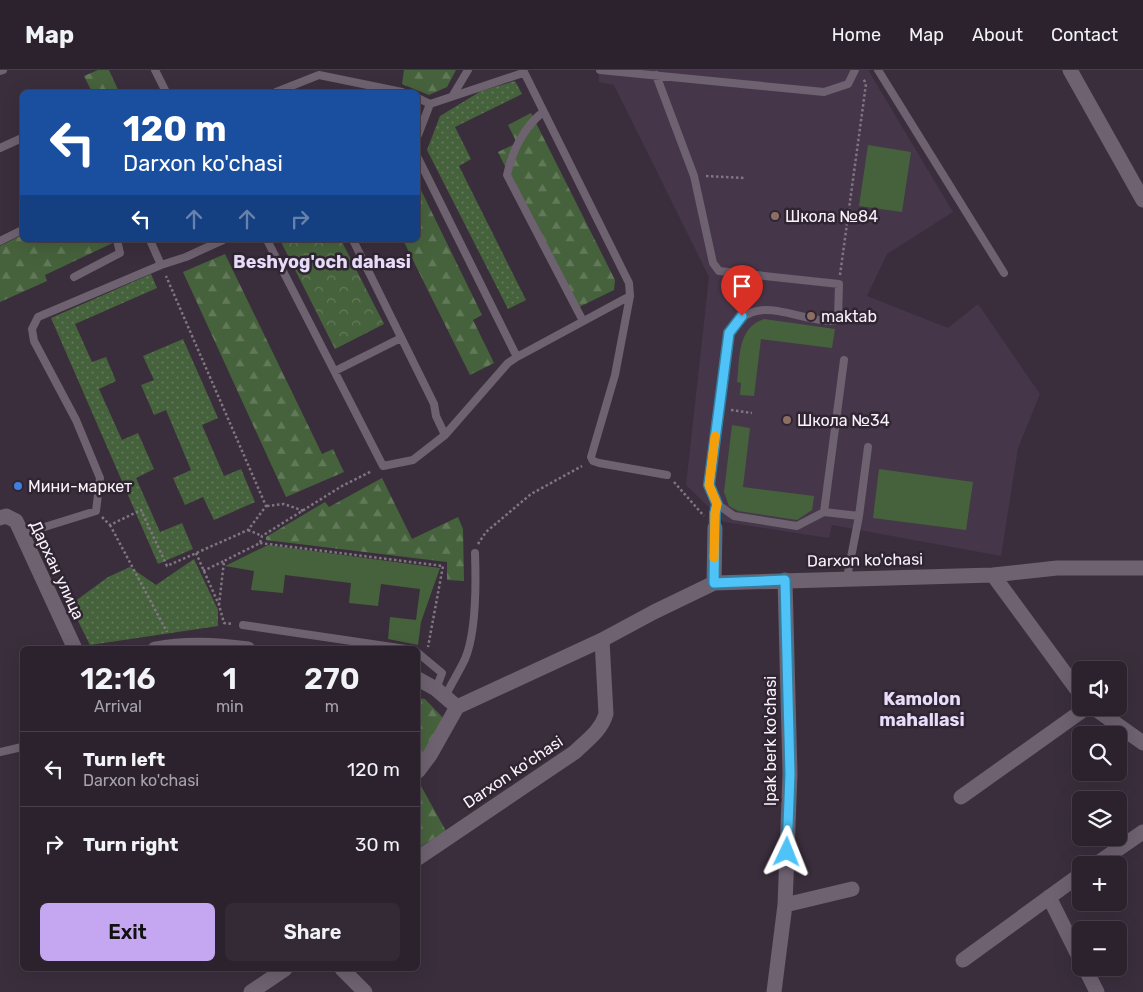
<!DOCTYPE html>
<meta charset="utf-8">
<style>
body{margin:0;font-family:Rubik,sans-serif;background:#342a35;color:#f1f3f6;height:100vh;display:flex;flex-direction:column;font-size:19px;white-space:nowrap}
*{box-sizing:border-box;margin:0}
p{font-size:16px;color:#a6a4aa}
.icon{flex:none;width:28px;height:28px;fill:none;stroke:currentColor;stroke-width:2;stroke-linecap:round;stroke-linejoin:round}
.map{position:relative;flex:1;overflow:hidden}
.panel{position:absolute;left:20px;top:576px;width:400px;height:325px;display:flex;flex-direction:column;background:#2c222d;border-radius:8px;box-shadow:0 5px 20px #0002,0 0 0 1px #483f49}
.panel>*{flex:none}
.banner{position:absolute;left:20px;top:20px;width:400px;height:152px;border-radius:8px;box-shadow:0 5px 20px #0002,0 0 0 1px #483f49;background:#1a4fa0;color:#fff;overflow:hidden}
.fabs{position:absolute;left:1072px;top:591px;display:grid;gap:10px}
.fabs a{display:grid;place-items:center;width:55px;height:55px;border-radius:8px;background:#2c222d;box-shadow:0 5px 20px #0002,0 0 0 1px #483f49;font-size:25px}
.pin{position:absolute;display:grid;place-items:center;width:42px;height:42px;color:#fff;margin:-51px -21px;border-radius:50% 50% 50% 0;rotate:-45deg;box-shadow:0 0 5px #0007}
.pin .icon{rotate:45deg}
.me{position:absolute;width:55px;margin:-28px;rotate:2deg;stroke-linejoin:round;filter:drop-shadow(0 0 4px #0008)}
.turn{display:flex;align-items:center;gap:18px;height:105px;padding:0 20px;font-size:22px}
.turn .icon{width:65px;height:65px;stroke-width:2.5}
.turn b{display:block;font-size:35px;line-height:42px}
.lanes{display:flex;align-items:center;height:48px;padding:0 20px;background:#0003;justify-content:center;gap:25px;direction:ltr}
.lanes .off{opacity:.35}
.eta{display:flex;justify-content:space-evenly;align-items:center;height:85px;text-align:center}
.eta b{font-size:30px;font-weight:600;line-height:35px}
.cta{display:flex;gap:10px;margin-top:auto;padding:10px 20px}
.cta a{flex:1;height:58px;border-radius:8px;background:#c5a7f1;color:#111;font-size:20px;font-weight:600;line-height:58px;text-align:center}
.cta a+a{background:#342a35;color:#f1f3f6}
ul{padding:0;list-style:none}
li{display:flex;align-items:center;gap:15px;height:75px;padding:0 20px;border-top:1px solid #483f49}
li div{flex:1}
li b{display:block;font-size:19px}
li em{font-style:normal}
header{display:flex;align-items:center;gap:30px;box-sizing:border-box;height:70px;padding:0 25px;background:#2c222d;border-bottom:1px solid #483f49}
header strong{font-size:24px}
nav{display:flex;gap:28px;margin-inline-start:auto;font-size:18px}
.map>svg:first-child{display:block}
.built{fill:#463649}
.grass{fill:#46623c}
.forest{fill:url(#forest-firs)}
.park{fill:url(#park-crowns)}
.garden{fill:url(#garden-dots)}
.lines{fill:none;stroke-linecap:round;stroke-linejoin:round}
.path{stroke:#807682;stroke-width:2.5;stroke-dasharray:2.5 2.5;stroke-linecap:butt}
.service{stroke:#6e6170;stroke-width:8}
.minor{stroke:#6e6170;stroke-width:15}
.route-casing{stroke:#337fa1;stroke-width:12}
.route{stroke:#4fc3f7;stroke-width:9}
.slow{stroke:#f59e0b;stroke-width:9}
.education-dot{fill:#8d6e63;stroke:#302532;stroke-width:2}
.shop-dot{fill:#3f7fe0;stroke:#302532;stroke-width:2}
.labels{text-anchor:middle;dominant-baseline:central;stroke-width:5;stroke-linejoin:round;paint-order:stroke}
.poi-label{font-size:16px;fill:#faf2fb;stroke:#302532;text-anchor:start}
.street-label{font-size:16px;fill:#faf2fb;stroke:#302532}
.neighbourhood-label{font-size:18px;font-weight:bold;fill:#e7dcf9;stroke:#302532}
</style>
<header>
<strong>Map</strong>
<nav><a>Home</a><a>Map</a><a>About</a><a>Contact</a></nav>
</header>
<div class="map">
<svg width="1143" height="922" viewBox="0 0 1143 922">
<defs>
<pattern id="forest-firs" width="22" height="20" patternUnits="userSpaceOnUse" patternTransform="scale(1.25)"><rect width="22" height="20" fill="#46623c"/><path d="M5 1l3.5 6h-7zM16 11l3.5 6h-7z" fill="#627959"/></pattern>
<pattern id="park-crowns" width="20" height="18" patternUnits="userSpaceOnUse" patternTransform="scale(1.25)"><rect width="20" height="18" fill="#46623c"/><path d="M2 6a3 3 0 1 1 6 0M12 15a3 3 0 1 1 6 0" fill="none" stroke="#627959"/></pattern>
<pattern id="garden-dots" width="8" height="8" patternUnits="userSpaceOnUse" patternTransform="scale(1.25)"><rect width="8" height="8" fill="#46623c"/><path d="M2 2h.1M6 6h.1" fill="none" stroke="#627959" stroke-width="1.8" stroke-linecap="round"/></pattern>
</defs>
<rect width="100%" height="100%" fill="#3a2e3c"/>
<path class="built" d="M599,0H868L953,142L887,184L867,226L948,258L978,234L1040,324L1018,378L1001,486L832,455L829,468L724,452L686,415L709,207L614,15L599,12Z"/>
<path class="grass" d="M868,75L911,82L902,142L859,136Z
M764,249L835,259L832,278L761,269L754,326L740,325L741,313L737,312C740,288 737,258 764,249Z
M732,355L750,358L743,417L814,426L812,440L797,450L738,441L729,436L724,422Z
M879,399L973,412L966,460L873,448Z
M268,475L440,498L421,552L418,575L388,569L390,547L416,550L420,519L381,514L378,536L349,533L351,513L285,505L283,523L251,520L254,501L225,496Z"/>
<path class="forest" d="M98,0H109L119,22H92L84,6Z
M404,0H456L447,17L429,25L402,14Z
M531,43L615,210L614,220L575,239L498,82L517,73L508,55Z
M418,114L482,245L473,250L494,293L470,305L403,170H418Z
M22,165V170H119L45,205L47,211L0,232V176Z
M225,184L322,384L333,379L344,402L286,427L183,202Z
M382,408L412,469L458,447L463,459L464,511L447,510V492L266,470V467L325,432L329,437Z
M418,628L425,629L445,650L439,672L418,689L420,650H418Z
M421,716L446,761L418,778V721Z"/>
<path class="park" d="M280,170H341L384,254L335,279Z"/>
<path class="garden" d="M515,11L522,24L455,57L471,89L459,96L526,230L508,239L427,80L440,46L481,21Z
M151,204L157,218L75,254L92,292L106,287L116,311L99,319L122,370L138,363L154,399L136,408L160,462L182,453L193,479L158,494L51,248Z
M183,269L218,348L202,355L224,406L241,399L255,432L214,450L203,427L185,435L173,408L191,400L166,340L154,345L141,315L154,310L143,286Z
M194,489L218,540V556L90,575L70,535L108,507L130,497L156,515Z"/>
<g class="lines">
<path class="path" d="M706,106L744,108
M840,205L866,14L863,8
M731,340L752,343
M674,412L704,446
M267,436L284,434L304,441
M102,447L110,455L141,440L167,496L248,460L266,436L166,206
M110,455L167,562
M248,460L262,466
M260,473L443,496L428,577
M478,474L486,462L531,424L582,396
M196,483L219,535L224,553L232,554
M203,501L224,491
M219,535L224,491L260,473L262,466L342,416L372,401"/>
<path class="service" d="M155,0L166,22
M523,0L629,213L630,226L615,305L591,387L593,391L599,393L667,405
M600,0L824,22L848,14L855,0
M878,0L1004,203
M0,1L3,0
M656,5L694,106L713,193L719,201L839,214L838,247L834,251C796,252 754,219 729,263L709,415L717,434L734,446L797,456L824,442L859,446L847,508
M276,22L319,5L402,22
M453,25L468,0
M418,28L430,34
M543,42C524,57 512,81 507,105L583,251
M418,65L430,34L523,3
M0,78L22,68
M418,88L517,287
M150,170L161,195L186,187L223,170
M267,170L383,396L413,390L445,365L508,293L517,287L630,226
M353,170L434,334L436,346L445,365
M0,171L22,160
M74,207L120,183L117,170
M335,301L401,268
M824,442L844,290
M859,446L868,377
M715,458L717,434
M22,464L96,441L100,408L76,350L34,271L32,259L38,247L161,195
M243,555L406,579
M418,583L442,603L436,619
M445,627C451,614 459,602 465,589C476,563 476,511 475,483
M0,682L22,677"/>
<path class="minor" d="M1070,0L1143,130
M0,448L6,446L16,451L75,579
M993,505L1081,625
M714,513L715,458
M155,579C187,573 216,575 248,579
M418,609L436,619L457,637
M457,637L602,570L654,542L714,513L993,505L1057,498H1143
M1094,638L1143,673
M418,701L430,685L457,637
M961,727L1086,638
M418,788L575,682C587,670 601,661 606,644L602,570
M1095,795L1143,762
M1049,827L1081,891
M785,835L852,819
M963,890L1081,804
M1085,898L1097,922
M342,899L365,922
M251,922L285,899
M774,922L785,835L790,704L785,510"/>
</g>
<g class="lines">
<defs>
<path id="route" d="M742,246L729,263L709,415L717,434L715,443L714,513L785,510L790,704L787,782"/>
</defs>
<use href="#route" class="route-casing"/>
<use href="#route" class="route"/>
<path class="slow" d="M714,488L715,443L717,434L709,415L715,366"/>
</g>
<g class="education-dot">
<circle cx="775" cy="146" r="5"/>
<circle cx="811" cy="246" r="5"/>
<circle cx="787" cy="350" r="5"/>
</g>
<circle class="shop-dot" cx="18" cy="416" r="5"/>
<g class="labels">
<g class="poi-label">
<text x="785" y="146">Школа №84</text>
<text x="821" y="246">maktab</text>
<text x="797" y="350">Школа №34</text>
<text x="28" y="416">Мини-маркет</text>
</g>
<g class="street-label">
<text transform="translate(865 490) rotate(-1)">Darxon ko'chasi</text>
<text transform="translate(57 500) rotate(65)">Дархан улица</text>
<text transform="translate(770 671) rotate(-90)">Ipak berk ko'chasi</text>
<text transform="translate(513 702) rotate(-34)">Darxon ko'chasi</text>
</g>
<g class="neighbourhood-label">
<text x="322" y="192">Beshyog'och dahasi</text>
<text x="922" y="629">Kamolon<tspan x="922" dy="21">mahallasi</tspan></text>
</g>
</g>
</svg>
<div class="fabs">
<a><svg class="icon" aria-label="sound" viewBox="0 0 24 24"><path d="M4 9h4l5-4v14l-5-4H4zM17 9q2 3 0 6"/></svg></a>
<a><svg class="icon" aria-label="search" viewBox="0 0 24 24"><circle cx="10" cy="10" r="6"/><path d="M15 15l6 6"/></svg></a>
<a><svg class="icon" aria-label="layers" viewBox="0 0 24 24"><path d="M12 4l9 5-9 5-9-5zM3 14l9 5 9-5"/></svg></a>
<a>+</a>
<a>−</a>
</div>
<div class="pin" style="left:742px;top:246px;background:#d93025"><svg class="icon" aria-label="arrive" viewBox="0 0 24 24"><path d="M6 21V4h12l-3 4 3 4H6"/></svg></div>
<svg class="me" style="left:787px;top:782px" viewBox="-20 -20 40 40"><path d="M0-17L14 15 0 8-14 15z" fill="#4fc3f7" stroke="#fff" stroke-width="4"/></svg>
<div class="banner">
<div class="turn"><svg class="icon" aria-label="left" viewBox="0 0 24 24"><path d="M17 20v-9H6M10 6l-5 5 5 5"/></svg><div><b>120 m</b>Darxon ko'chasi</div></div>
<div class="lanes"><svg class="icon" aria-label="left" viewBox="0 0 24 24"><path d="M17 20v-9H6M10 6l-5 5 5 5"/></svg><svg class="icon off" aria-label="ahead" viewBox="0 0 24 24"><path d="M12 20V5M6 11l6-6 6 6"/></svg><svg class="icon off" aria-label="ahead" viewBox="0 0 24 24"><path d="M12 20V5M6 11l6-6 6 6"/></svg><svg class="icon off" aria-label="right" viewBox="0 0 24 24"><path d="M7 20v-9h11M14 6l5 5-5 5"/></svg></div>
</div>
<section class="panel">
<div class="eta">
<div><b>12:16</b><p>Arrival</p></div>
<div><b>1</b><p>min</p></div>
<div><b>270</b><p>m</p></div>
</div>
<ul>
<li><svg class="icon" aria-label="left" viewBox="0 0 24 24"><path d="M17 20v-9H6M10 6l-5 5 5 5"/></svg><div><b>Turn left</b><p>Darxon ko'chasi</p></div><em>120 m</em></li>
<li><svg class="icon" aria-label="right" viewBox="0 0 24 24"><path d="M7 20v-9h11M14 6l5 5-5 5"/></svg><div><b>Turn right</b></div><em>30 m</em></li>
</ul>
<div class="cta"><a>Exit</a><a>Share</a></div>
</section>
</div>
